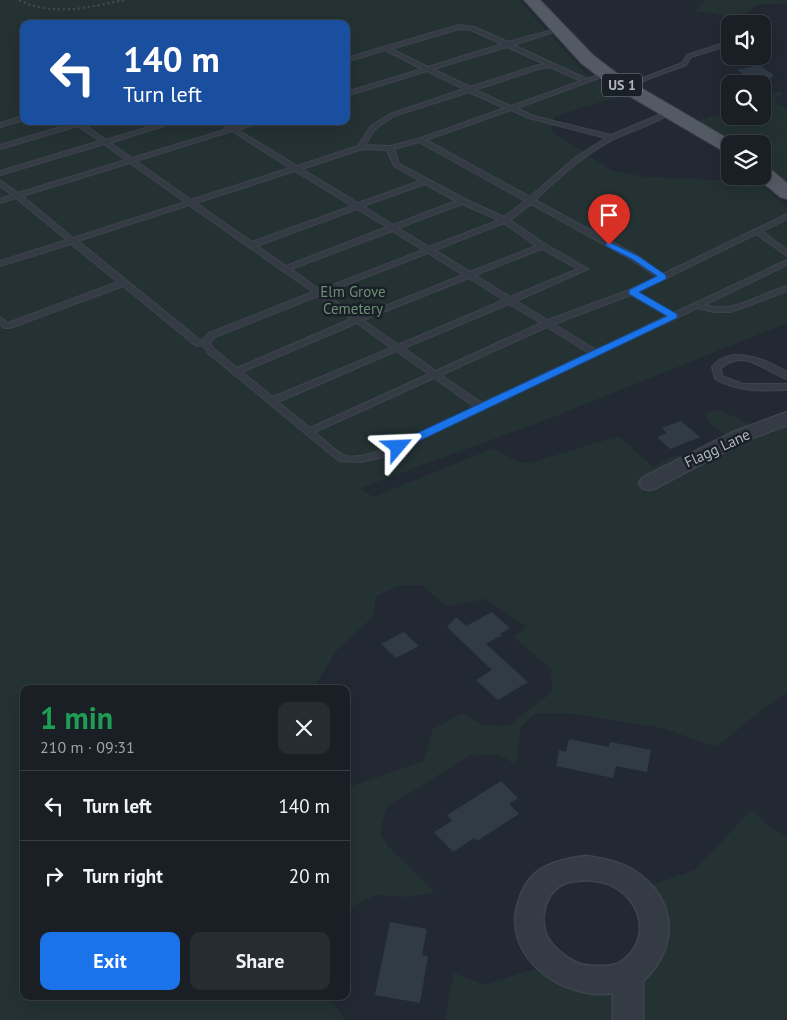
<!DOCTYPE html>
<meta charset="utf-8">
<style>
body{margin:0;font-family:"PT Sans",sans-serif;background:#272c32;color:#f1f3f6;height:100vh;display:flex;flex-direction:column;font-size:19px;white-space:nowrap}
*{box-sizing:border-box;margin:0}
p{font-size:16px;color:#9fa2a7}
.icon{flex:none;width:28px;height:28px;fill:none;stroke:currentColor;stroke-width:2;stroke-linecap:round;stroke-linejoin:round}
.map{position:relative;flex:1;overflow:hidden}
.side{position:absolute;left:20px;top:685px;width:330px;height:315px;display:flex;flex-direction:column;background:#1a1f26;border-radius:10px;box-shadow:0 5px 20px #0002,0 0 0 1px #383d43}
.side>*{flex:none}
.top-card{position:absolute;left:20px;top:20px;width:330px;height:105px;border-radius:10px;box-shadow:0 5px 20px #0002,0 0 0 1px #383d43;background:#1a4fa0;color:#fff;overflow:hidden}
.buttons{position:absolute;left:721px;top:15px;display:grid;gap:10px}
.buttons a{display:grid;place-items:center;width:50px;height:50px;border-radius:10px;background:#1a1f26;box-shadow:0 5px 20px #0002,0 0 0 1px #383d43;font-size:25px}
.pin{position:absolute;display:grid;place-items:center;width:42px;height:42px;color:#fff;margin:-51px -21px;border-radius:50% 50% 50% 0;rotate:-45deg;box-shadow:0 0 5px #0007}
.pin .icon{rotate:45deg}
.me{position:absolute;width:55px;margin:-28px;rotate:64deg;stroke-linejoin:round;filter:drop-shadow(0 0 4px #0008)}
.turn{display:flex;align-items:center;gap:18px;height:105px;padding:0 20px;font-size:22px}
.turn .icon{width:65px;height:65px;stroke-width:2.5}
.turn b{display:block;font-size:35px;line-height:42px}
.round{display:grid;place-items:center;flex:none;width:52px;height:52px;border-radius:10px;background:#272c32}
.summary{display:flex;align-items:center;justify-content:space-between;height:85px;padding:0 20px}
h1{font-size:30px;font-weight:700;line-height:38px;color:#1e9e55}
.primary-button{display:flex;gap:10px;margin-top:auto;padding:10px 20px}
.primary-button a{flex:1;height:58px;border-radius:10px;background:#1a73e8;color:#fff;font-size:20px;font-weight:700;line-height:58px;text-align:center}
.primary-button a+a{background:#272c32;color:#f1f3f6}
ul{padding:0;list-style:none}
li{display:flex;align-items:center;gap:15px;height:70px;padding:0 20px;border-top:1px solid #383d43}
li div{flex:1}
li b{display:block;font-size:19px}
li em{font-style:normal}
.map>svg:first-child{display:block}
.green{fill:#243234;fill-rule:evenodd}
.building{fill:#313b46}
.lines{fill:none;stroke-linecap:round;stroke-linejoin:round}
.lane-casing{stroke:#3e444d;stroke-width:2}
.street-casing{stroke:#3e444d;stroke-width:3}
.primary-casing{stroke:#3e444d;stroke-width:2}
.path{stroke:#3c4b4c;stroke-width:2;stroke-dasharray:2.5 2.5;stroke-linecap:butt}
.lane{fill:#353b44;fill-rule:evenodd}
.street{fill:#353b44;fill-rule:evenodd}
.primary{fill:#535a64;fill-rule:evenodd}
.route{fill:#1a73e8;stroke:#114b97}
.labels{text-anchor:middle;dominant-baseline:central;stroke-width:5;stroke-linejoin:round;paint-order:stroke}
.shield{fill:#1a2028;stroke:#828992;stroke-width:1}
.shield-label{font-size:14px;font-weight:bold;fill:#afb6c0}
.park-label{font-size:15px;fill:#6a8d71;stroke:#1a2028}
.street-label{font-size:15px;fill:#afb6c0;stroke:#1a2028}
</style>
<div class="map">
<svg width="787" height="1020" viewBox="0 0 787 1020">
<rect width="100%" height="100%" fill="#222933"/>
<path class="green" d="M0,0H519L585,73L624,95L555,116L551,131L613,171L646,177L717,180L753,176L787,208V323L551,418L360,488L373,497L494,448L516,461L530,463L619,436L653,467L673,456L705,453L729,438L707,420L705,413L720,410L762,430L787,419V693L763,709L716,747L662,728L576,714L536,713L521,727L516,765L498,754L469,756L387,807L380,832L387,845L435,892L409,897L375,895L347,911L346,916V788L424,761L433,729L462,713L483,725L508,726L552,692L551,669L514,637L528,625L526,626L485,599L447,606L421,585L397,586L375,597L374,616L335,652L314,689H24V996H328L345,1020H0ZM24,24H346V121H24Z
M705,0H787V5C777,4 765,2 755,7C750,10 745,16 738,17C723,19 710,10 695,12Z
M778,91L785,94L777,97L776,103L787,109V192L763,172L762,144H730L695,122L730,111V116H762L763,98Z
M752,809L768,826L787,837V1020H445L454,973L485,985L566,959L629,983L641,984L645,887L695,870Z"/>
<path class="building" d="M759,65L774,75L765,85L738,84L746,76L737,70Z
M681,421L700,437L670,449L657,437L667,433L661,428Z
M492,612L510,628L500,634L502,635L486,644L528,682L498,700L476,680L492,670L447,627L456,617L466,626Z
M404,632L419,646L396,658L381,644Z
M569,739L609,747L610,742L651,750L647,772L616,766L613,778L556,766L559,750L566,752Z
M501,781L518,798L509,804L519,814L477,841L474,838L453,852L434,832L452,821L447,815Z
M390,922L427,929L422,955L428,956L420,1003L375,995Z"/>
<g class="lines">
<defs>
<path id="lane" d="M459,25L474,27L508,42L560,28V30L513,45L587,79L607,72L610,74L517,108L533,116L611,135L668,111L673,112C660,122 631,131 614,139C583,155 560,177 535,200L638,256L663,274L787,214V219L762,231L787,250V256L756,234L638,292L674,313L787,260V265L704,305C735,314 758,294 787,286V291L731,312H714L697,308L384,457L360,462L339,461L208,353L203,346L195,345L123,286L10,328H4L0,324V317L8,323L118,282L71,244L0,266V261L67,240L16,198L0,203V199L12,195L0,186V180L18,193L126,160L104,144L0,175V171L100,141L78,126L0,149V145L74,123L72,121H92L84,124L106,140L168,121H179L110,143L132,158L228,129L217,121H225L234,127L251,121H262L238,130L297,166L358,146L371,126L390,114L464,89L427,71L346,96V92L422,69L385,50L346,62V58ZM459,29L471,30L502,44L428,67L391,49ZM507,47L545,64L535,66L470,87L433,69ZM550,67L581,81L511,106L475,90L538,69ZM469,92L505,108L418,139L390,146L365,145L375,129L394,116ZM511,110L529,118L606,138L576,157L530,197L426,140ZM232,131L290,168L191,200L136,161ZM419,142L525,201L504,217L465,199L399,164L394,149ZM362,149L387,150L394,166L420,181L358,203L302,169ZM130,163L185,202L73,238L22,196ZM295,171L352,206L252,242L196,203ZM425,184L456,201L393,225L363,206ZM462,204L499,220L429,247L398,228ZM531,204L632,260L657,277L629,290L548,320L516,301L588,269L545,244L510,220ZM189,205L313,292L209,333L203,340H200L78,241ZM357,209L387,227L286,266L257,246ZM504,223L536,246L470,272L435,250ZM392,231L423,250L320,290L291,269ZM542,249L578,269L510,297L475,275ZM428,253L463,275L358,317L325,293ZM469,278L504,300L398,345L363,320ZM631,295L667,316L596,350L554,324ZM318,296L351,319L237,368L214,349L209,343L215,337ZM509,304L541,323L436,371L404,348ZM357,323L391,348L273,397L242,372ZM547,327L589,353L482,403L441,375ZM396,351L429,374L310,428L278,402ZM434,378L475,407C448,420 373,462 346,456C338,454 322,438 315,432Z
M762,31L765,30L768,32L762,35Z
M730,41V45L691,57L686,65L627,87L622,86L682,63L687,55Z
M24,116V120L0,127V123Z
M733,355C753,354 770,362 787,372V379C763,371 746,348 721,368L722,376L743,384H787V390C761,391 738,392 715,379L712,367C717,360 724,357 733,355Z"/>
<path id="street" d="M787,412V425L747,440L656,488L649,490L642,488L639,483L642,478L733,432Z
M585,856C601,858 619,861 633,870C677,897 680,947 643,981V1020H613V993C562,1001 499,955 519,900C523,887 530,876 541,869C554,861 570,858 585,856ZM585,880C593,881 603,881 611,885C643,901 652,940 621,962C615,966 606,966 599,966C592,966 584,966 577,963C566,958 554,948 548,938C538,919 545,891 566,883C572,881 579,881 585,880Z"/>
<path id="primary" d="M524,0H540L593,55L619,75L737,144H730V153L723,151L607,83L581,63Z
M762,166L769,168L787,183V199L780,197L755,176H762Z"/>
</defs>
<use href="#lane" class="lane-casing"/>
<use href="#street" class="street-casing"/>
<use href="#primary" class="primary-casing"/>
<path class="path" d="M19,0C53,17 89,7 125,0"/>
<use href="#lane" class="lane"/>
<use href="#street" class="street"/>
<use href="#primary" class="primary"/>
</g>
<path class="route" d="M609,242L638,256L666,275V279L639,292L677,314V318L402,449H394L393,447L394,444L667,316L629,294V290L657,276L632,259L606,246V243Z"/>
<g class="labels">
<rect class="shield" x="602" y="73.5" width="40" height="23" rx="4"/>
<g class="shield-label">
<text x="622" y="85">US 1</text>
</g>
<g class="park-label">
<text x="353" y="291">Elm Grove<tspan x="353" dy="17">Cemetery</tspan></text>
</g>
<g class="street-label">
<text transform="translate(717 448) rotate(-25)">Flagg Lane</text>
</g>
</g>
</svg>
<div class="buttons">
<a><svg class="icon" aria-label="sound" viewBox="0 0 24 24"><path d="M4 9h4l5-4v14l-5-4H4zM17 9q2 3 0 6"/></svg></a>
<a><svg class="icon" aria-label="search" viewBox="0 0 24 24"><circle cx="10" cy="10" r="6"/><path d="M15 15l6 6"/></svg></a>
<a><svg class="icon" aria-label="layers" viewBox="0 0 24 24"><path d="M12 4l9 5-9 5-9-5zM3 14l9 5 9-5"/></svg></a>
</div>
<div class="pin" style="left:609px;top:245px;background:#d93025"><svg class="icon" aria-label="arrive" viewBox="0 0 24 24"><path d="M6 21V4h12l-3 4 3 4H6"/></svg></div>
<svg class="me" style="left:398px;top:447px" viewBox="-20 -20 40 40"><path d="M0-17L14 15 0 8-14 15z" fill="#1a73e8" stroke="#fff" stroke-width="4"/></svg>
<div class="top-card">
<div class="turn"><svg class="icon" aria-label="left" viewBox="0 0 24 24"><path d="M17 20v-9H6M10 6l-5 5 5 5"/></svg><div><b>140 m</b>Turn left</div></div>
</div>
<section class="side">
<div class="summary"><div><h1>1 min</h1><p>210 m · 09:31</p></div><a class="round"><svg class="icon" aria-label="close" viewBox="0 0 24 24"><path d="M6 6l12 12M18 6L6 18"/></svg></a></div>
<ul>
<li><svg class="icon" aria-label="left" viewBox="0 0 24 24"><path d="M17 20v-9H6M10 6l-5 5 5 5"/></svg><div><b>Turn left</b></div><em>140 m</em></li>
<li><svg class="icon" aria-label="right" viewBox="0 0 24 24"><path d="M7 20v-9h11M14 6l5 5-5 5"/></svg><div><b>Turn right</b></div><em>20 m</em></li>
</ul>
<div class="primary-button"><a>Exit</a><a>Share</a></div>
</section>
</div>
